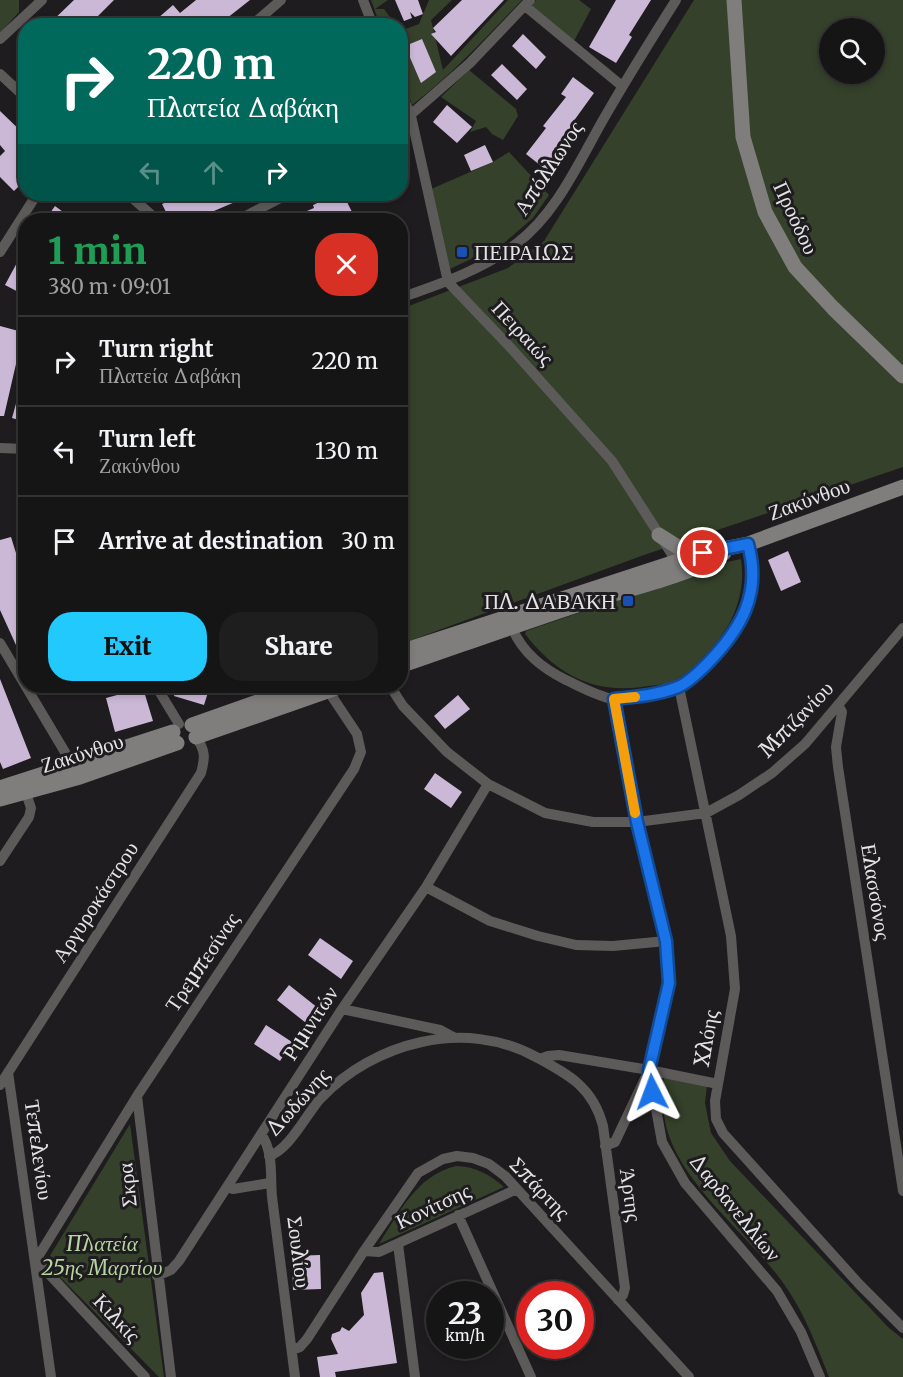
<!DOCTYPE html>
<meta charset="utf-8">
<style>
body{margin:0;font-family:Merriweather,serif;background:#1f1e1f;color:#f1f3f6;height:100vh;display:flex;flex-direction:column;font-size:22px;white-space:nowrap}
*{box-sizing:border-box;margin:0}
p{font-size:20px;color:#9e9fa1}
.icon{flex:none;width:33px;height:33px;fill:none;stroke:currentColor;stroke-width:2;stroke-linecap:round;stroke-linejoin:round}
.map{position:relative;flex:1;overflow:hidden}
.drawer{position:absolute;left:18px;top:213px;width:390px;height:480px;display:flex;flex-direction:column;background:#161516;border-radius:24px;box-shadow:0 3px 9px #0003,0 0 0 2px #353435}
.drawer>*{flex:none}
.banner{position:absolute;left:18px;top:18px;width:390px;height:183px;border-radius:24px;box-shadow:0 3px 9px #0003,0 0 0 2px #353435;background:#00695c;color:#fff;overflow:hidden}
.tools{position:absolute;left:819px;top:18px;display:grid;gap:12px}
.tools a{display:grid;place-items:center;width:66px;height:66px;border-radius:50%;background:#161516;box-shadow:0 3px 9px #0003,0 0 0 2px #353435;font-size:30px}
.speed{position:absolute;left:426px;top:1281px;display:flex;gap:12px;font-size:30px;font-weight:700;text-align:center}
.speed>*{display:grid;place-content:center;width:78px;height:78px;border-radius:50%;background:#161516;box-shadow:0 3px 9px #0003,0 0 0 2px #353435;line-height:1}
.speed small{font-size:15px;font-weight:400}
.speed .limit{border:9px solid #d22;background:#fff;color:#111}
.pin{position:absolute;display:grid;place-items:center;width:51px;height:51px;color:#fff;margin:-26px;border:3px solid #fff;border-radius:50%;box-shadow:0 2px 6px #0007}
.me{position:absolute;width:66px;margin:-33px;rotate:357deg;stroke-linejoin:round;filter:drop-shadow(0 0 4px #0008)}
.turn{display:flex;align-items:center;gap:21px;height:126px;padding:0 30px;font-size:27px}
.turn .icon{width:78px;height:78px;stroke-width:2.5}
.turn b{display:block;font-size:42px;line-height:51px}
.lanes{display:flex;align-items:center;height:57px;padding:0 30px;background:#0003;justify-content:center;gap:30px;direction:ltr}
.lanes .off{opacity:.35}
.round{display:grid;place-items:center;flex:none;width:63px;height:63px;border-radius:24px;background:#1f1e1f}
.summary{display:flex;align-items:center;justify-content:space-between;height:102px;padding:0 30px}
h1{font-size:36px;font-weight:800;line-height:45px;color:#1e9e55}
.cta{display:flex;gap:12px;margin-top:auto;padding:12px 30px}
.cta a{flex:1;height:69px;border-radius:24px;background:#21c9fd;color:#111;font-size:24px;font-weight:800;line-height:69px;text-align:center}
.cta a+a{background:#1f1e1f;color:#f1f3f6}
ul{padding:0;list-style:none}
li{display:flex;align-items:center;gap:18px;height:90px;padding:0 30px;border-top:2px solid #353435}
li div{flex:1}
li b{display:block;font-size:22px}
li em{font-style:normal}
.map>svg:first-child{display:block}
.green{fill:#35412b;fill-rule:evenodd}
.building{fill:#cbb8d7}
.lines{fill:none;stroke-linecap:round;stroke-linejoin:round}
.street{stroke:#5c5b5a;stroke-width:10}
.secondary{stroke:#807e7d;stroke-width:15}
.route-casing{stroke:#114b97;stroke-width:15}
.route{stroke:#1a73e8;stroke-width:10}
.slow{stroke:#f59e0b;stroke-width:10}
.transit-dot{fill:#1a4fb4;stroke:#1e1c1e;stroke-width:2}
.labels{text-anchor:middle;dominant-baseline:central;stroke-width:6;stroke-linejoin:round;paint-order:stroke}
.street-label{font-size:21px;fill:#e4e3e5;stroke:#1e1c1e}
.poi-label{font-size:21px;fill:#e4e3e5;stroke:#1e1c1e;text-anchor:start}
.park-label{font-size:21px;font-style:italic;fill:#b6d49f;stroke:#1e1c1e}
</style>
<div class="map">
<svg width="903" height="1377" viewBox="0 0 903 1377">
<rect width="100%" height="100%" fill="#1e1c1e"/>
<path class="green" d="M0,0H19V12L0,33Z
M371,0H388L375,9H384L396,25H380Z
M429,0H452L431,20L443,70L508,0H522C486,37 453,74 412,105L401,76L400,31L419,24Z
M536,0H579L591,9L574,41L531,6Z
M694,0H903V467L644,555L401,644V309L508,268L544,241ZM830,28H874V74H830Z
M469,70L516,109L518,116L503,140L492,134L486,127L470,132L476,121L441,97Z
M509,152L549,195L533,218L504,243L448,270L431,189L491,163Z
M741,559C746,590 735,621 715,644C705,656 686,677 671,682C664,685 655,685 648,686C595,695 558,676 525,634L526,631L727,562Z
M664,1074L708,1078L705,1103L711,1133L730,1161L889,1328L903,1339V1377H829C817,1347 806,1317 788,1290C753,1236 672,1181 664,1115C662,1102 664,1087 664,1074Z
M130,1124L164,1377H159L52,1269L48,1259Z
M456,1166C474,1166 491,1175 504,1187L379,1244C399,1213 417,1175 456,1166Z"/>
<path class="building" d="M74,0H114L95,19L101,26H47Z
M196,0H250L217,26H149L173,5L180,13Z
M395,0H418L423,14L415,17L410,12L412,18L404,21Z
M462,0H504L451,56L431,34L436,32L433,28Z
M616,0H651L629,35L632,37L616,63L589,47Z
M523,34L546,57L536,69L512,46Z
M422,39L436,72L421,83L405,46Z
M502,64L527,89L517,100L491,75Z
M573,77L594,93L573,122L582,130L550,173L526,154L546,128L543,126L566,97L561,94Z
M447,105L472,127L457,143L433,122Z
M0,111L26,136V160L16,168L26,179L14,191L0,177V156L5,151L0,145Z
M485,145L493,162L471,171L464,155Z
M186,194H254L202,216L204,220H170L162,204Z
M337,194H343L356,220H286L314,208L313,205Z
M55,206L74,220H45Z
M26,246V296L5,285Z
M0,326L26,333V351L22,365L16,364L4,416H0Z
M17,400L26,403V422L12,418Z
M11,537L26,585V667L0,610V540Z
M788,551L801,582L781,591L768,560Z
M0,679L31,758L3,769L0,762Z
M177,686H210L204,705L174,696Z
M143,688L153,721L115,732L106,698Z
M458,695L470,709L445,729L434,716Z
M435,773L462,792L451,808L424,789Z
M320,938L353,961L341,979L308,955Z
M289,985L318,1008L306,1023L277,1000Z
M266,1025L292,1042L280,1061L254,1044Z
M320,1255L321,1289L293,1290L292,1256Z
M383,1272L397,1363L335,1372L336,1377H320L317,1357L338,1354L331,1339L332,1334L340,1331L342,1327L349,1331L364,1315L361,1293L374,1273Z"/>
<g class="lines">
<path class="street" d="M363,0L373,26
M525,6L622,86
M251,26L281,0
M0,39L42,0
M0,74L26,98
M400,91L411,116L448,282L510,347L612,461L680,567
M400,124L470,63L530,0
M128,194L157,220
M238,220L288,194
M0,252L37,194
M400,298C440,284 482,270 516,244C558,213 581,157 607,113C629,75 652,38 676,0
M0,448L26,449
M512,628C523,653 542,668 566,680C581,687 597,696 613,699C624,701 639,697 649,694C659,692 672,691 680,686C692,680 702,669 711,659C744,627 760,591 748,544
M0,643L75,769
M156,686L179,724
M390,686L403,706L447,752L488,784L545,813L593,822H637L706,813L739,795L772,773L805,744L903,628
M679,687L731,936L735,989L715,1101L716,1119L723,1133L859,1284L903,1328
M614,699L637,822L666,941L669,983L649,1070L662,1142L685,1183L777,1291L801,1332L820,1377
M838,705L842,712L836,747L838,767L903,1191
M0,861L29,817L31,808L24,787
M426,887L490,921L538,936L576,945L613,946L666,941
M342,1009L440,1030L453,1037
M540,1059L548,1056L559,1055L649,1070L718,1084
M8,1072L51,1377
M0,1085L201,773C205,758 206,751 196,737
M137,1096L171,1377
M261,1134C274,1152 270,1177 272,1197C280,1257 287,1317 295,1377
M605,1146L615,1142L649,1070
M269,1156C289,1150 306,1115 320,1099C374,1042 465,1018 536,1057C569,1075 593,1087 603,1126L625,1288L623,1295L618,1300
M228,1187L233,1189L270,1183
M458,1215L531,1377
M398,1244L415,1377
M364,1251L379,1252L517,1189
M157,1276L171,1270L179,1261L342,1009L426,887L488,784
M292,1350L300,1347L307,1339L364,1251L418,1173L443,1159L457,1156L473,1158L489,1164L505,1176L689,1377
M145,1377L36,1260L137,1096L354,769L361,752L357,734L325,686"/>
<path class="secondary" d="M734,0L743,137L765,212L795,267L833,308L903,376
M659,535L681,549L700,553
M400,652L703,553L748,544L903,487
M400,666C461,645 522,623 583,603C630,588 681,579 724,553
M192,725L303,686
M196,737L342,686
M0,788L173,732
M0,799L80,777L177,743"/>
</g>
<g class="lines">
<defs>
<path id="route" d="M652,1092L649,1070L669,983L666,941L637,822L614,699C635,697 658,695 678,687C688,683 699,672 707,664C741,629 762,594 748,544L703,553"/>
</defs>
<use href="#route" class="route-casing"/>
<use href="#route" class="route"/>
<path class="slow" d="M635,697L614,699L635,813"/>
</g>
<g class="transit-dot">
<rect x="456" y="246" width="12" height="12" rx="3"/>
<rect x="622" y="595" width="12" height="12" rx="3"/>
</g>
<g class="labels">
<g class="street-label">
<text transform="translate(548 168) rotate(-57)">Απόλλωνος</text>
<text transform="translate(796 218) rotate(65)">Προόδου</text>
<text transform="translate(523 333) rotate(47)">Πειραιώς</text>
<text transform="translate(809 499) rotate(-20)">Ζακύνθου</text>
<text transform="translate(796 719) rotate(-46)">Μπιζανίου</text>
<text transform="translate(82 753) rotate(-18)">Ζακύνθου</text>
<text transform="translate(876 892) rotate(81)">Ελασσόνος</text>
<text transform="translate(95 902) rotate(-57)">Αργυροκάστρου</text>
<text transform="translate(202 962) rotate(-56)">Τρεμπεσίνας</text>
<text transform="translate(310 1023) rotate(-57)">Ριμινιτών</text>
<text transform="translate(706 1038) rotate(-80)">Χλόης</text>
<text transform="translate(297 1102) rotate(-48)">Δωδώνης</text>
<text transform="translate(39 1150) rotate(82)">Τεπελενίου</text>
<text transform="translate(127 1185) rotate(-96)">Σκρα</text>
<text transform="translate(540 1188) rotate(46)">Σπάρτης</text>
<text transform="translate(631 1195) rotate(82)">Άρτης</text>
<text transform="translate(433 1206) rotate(-25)">Κονίτσης</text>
<text transform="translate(735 1207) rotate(51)">Δαρδανελλίων</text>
<text transform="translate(299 1252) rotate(83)">Σουλίου</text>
<text transform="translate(117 1318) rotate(47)">Κιλκίς</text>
</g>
<g class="poi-label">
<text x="474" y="252">ΠΕΙΡΑΙΩΣ</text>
<text x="616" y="601" text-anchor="end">ΠΛ. ΔΑΒΑΚΗ</text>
</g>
<g class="park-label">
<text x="102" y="1243">Πλατεία<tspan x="102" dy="24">25ης Μαρτίου</tspan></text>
</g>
</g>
</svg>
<div class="tools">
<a><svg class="icon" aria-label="search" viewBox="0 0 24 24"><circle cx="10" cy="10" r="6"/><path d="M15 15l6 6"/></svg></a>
</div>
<div class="speed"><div>23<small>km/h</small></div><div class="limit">30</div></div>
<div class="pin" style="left:703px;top:553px;background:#d93025"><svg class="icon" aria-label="arrive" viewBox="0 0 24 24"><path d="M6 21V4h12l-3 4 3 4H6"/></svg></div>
<svg class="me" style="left:652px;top:1092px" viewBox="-20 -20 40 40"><path d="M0-17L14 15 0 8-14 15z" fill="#1a73e8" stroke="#fff" stroke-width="4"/></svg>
<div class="banner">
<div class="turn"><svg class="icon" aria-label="right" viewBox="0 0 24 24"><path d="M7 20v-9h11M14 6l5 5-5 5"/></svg><div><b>220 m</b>Πλατεία Δαβάκη</div></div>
<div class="lanes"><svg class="icon off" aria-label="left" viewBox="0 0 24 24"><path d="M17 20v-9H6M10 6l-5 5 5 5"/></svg><svg class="icon off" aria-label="ahead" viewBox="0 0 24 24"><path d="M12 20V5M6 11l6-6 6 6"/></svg><svg class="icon" aria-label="right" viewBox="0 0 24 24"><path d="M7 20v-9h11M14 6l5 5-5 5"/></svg></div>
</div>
<section class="drawer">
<div class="summary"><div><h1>1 min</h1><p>380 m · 09:01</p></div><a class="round" style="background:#d93025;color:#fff"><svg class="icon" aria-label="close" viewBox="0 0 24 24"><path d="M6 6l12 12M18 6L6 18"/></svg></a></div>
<ul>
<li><svg class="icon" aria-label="right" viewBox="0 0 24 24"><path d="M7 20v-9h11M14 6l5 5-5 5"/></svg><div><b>Turn right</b><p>Πλατεία Δαβάκη</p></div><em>220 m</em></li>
<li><svg class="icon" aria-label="left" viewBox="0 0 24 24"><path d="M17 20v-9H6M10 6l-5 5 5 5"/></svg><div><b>Turn left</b><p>Ζακύνθου</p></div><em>130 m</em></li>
<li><svg class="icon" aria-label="arrive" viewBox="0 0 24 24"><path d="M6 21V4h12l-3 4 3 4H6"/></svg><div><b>Arrive at destination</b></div><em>30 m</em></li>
</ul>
<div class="cta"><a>Exit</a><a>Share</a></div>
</section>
</div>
